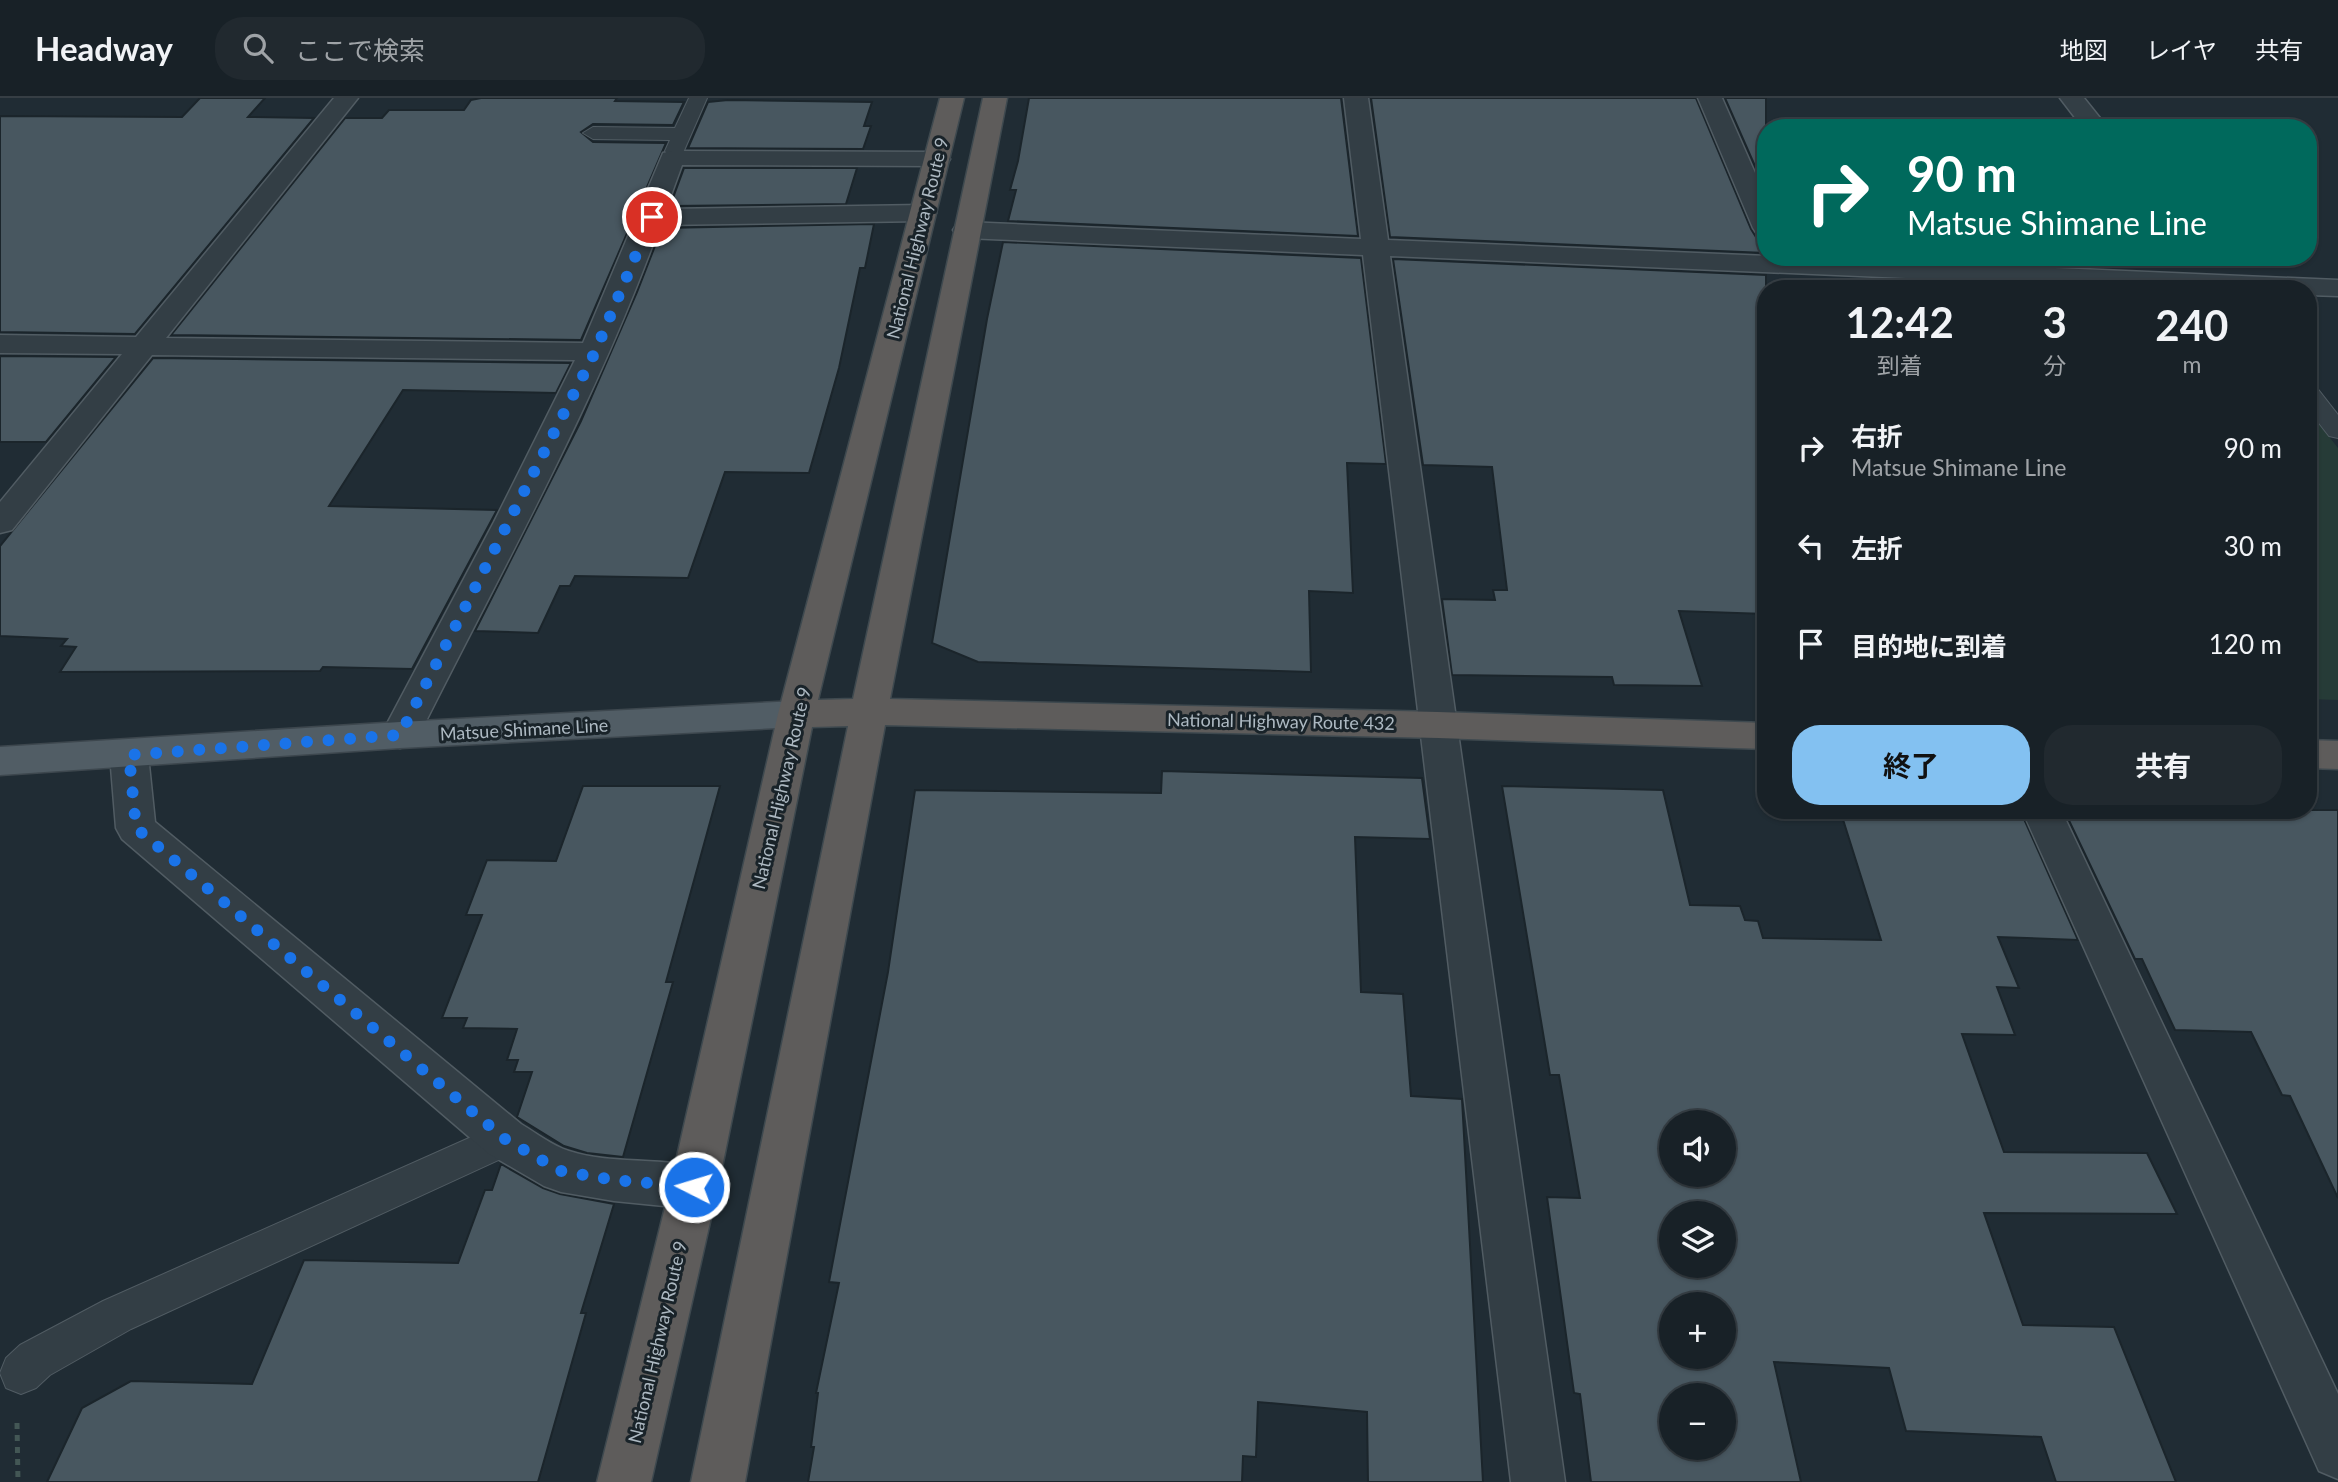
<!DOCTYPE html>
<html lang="ja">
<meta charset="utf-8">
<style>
body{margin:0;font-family:Lato,"Noto Sans JP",sans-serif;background:#21292f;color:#f1f3f6;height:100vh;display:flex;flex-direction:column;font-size:26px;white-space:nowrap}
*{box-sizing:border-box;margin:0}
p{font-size:23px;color:#9fa3a7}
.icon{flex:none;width:38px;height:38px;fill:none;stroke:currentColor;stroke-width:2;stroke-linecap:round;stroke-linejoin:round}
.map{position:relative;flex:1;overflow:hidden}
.drawer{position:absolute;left:1757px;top:182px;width:560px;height:539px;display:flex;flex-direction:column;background:#182127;border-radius:28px;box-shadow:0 2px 5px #0004,0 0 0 2px #363e44}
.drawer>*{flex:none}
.top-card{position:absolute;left:1757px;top:21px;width:560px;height:147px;border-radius:28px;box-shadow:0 2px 5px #0004,0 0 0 2px #363e44;background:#00695c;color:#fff;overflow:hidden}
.tools{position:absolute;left:1659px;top:1012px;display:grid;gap:14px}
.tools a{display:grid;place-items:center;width:77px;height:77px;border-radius:50%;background:#182127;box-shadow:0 2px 5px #0004,0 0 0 2px #363e44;font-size:35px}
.pin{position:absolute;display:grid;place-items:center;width:60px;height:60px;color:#fff;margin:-30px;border:4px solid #fff;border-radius:50%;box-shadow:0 2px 7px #0007}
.me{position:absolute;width:77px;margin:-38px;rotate:275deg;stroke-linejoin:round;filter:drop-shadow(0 0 5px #0008)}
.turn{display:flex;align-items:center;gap:24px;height:147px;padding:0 35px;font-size:32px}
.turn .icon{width:91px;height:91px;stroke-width:2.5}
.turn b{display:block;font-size:49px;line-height:60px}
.eta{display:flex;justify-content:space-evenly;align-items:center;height:119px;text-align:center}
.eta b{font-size:42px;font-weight:700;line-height:49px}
.primary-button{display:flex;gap:14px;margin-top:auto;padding:14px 35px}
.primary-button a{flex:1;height:80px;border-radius:28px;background:#83c1f1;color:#111;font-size:28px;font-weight:700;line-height:80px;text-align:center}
.primary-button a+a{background:#21292f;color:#f1f3f6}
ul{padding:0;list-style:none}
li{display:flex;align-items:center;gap:21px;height:98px;padding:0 35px}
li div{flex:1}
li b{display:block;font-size:26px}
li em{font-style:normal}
header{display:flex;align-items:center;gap:42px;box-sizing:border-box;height:98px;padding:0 35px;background:#182127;border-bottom:2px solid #363e44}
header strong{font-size:33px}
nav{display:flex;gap:38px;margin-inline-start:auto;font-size:24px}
.search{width:490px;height:63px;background:#21292f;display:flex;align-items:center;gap:18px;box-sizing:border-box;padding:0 24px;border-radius:28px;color:#9fa3a7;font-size:26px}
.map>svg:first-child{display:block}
.green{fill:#263b37}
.building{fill:#485760;stroke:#1b252b;stroke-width:2;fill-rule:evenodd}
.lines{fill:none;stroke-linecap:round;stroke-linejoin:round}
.service-casing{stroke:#515c63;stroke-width:2}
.minor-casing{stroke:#515c63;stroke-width:3}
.primary-casing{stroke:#3d474e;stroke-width:3}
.trunk-casing{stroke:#3e494f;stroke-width:3}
.path{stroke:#435755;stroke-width:5;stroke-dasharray:6 6;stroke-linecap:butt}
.service{fill:#333e45;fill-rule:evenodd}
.minor{fill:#333e45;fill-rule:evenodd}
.primary{fill:#515d65;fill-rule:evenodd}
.trunk{fill:#5e5c5b;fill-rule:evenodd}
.route{stroke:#1a73e8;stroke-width:12;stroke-dasharray:0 21.6}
.labels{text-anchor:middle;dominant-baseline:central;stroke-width:6;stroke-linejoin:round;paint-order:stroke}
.street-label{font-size:18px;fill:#adb9c2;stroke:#192329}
</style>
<header>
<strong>Headway</strong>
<div class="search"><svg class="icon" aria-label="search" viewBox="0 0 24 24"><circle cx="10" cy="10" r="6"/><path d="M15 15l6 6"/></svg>ここで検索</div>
<nav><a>地図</a><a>レイヤ</a><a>共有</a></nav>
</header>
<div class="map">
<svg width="2338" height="1384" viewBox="0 0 2338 1384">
<rect width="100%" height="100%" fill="#202c34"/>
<path class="green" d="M1823,183L1985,191H1814Z
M2308,312L2338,350V602L2308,601Z"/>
<path class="building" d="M200,0H265L248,19L314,20L135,236L0,234V18L182,19Z
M481,0H617L615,3L684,4L673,27L593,26L581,34L593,44L666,45L581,242L171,237L345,20H382L389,12H464L471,2Z
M1029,0H1341L1358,138L1008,123L1016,92H1010L1018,63Z
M1371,0H1696L1751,131L1756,139L1766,140V155L1390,139Z
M1725,0H1766V93Z
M728,2L872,4L864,28H871L863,51L688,50L708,4Z
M684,70H857L846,106L670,108Z
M874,126L865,170H860L839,270L809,375L725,374L688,480L575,478L570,488H560L538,535L475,533L581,323L637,194L662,130Z
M1003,144L1361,160L1386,366L1347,365L1353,495L1309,493L1311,574L978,564L932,545L987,221Z
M1393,161L1766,177V516L1679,513L1702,588L1614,587L1612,579L1452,577L1442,501L1495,502L1493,492H1507L1492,369L1423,367Z
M0,258L116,259L46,344H0Z
M153,260L571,265L556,295L403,292L329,408L497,412L412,571L323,569L320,573L60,574L76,549L61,548L67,541L0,538V448Z
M1162,673L1422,680L1430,741L1355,739L1361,894L1403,896L1411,998L1462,1001L1483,1384H1368L1367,1314L1258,1304L1256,1359L1243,1358L1242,1384H808L814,1349H811L818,1295H816L839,1185L829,1184L888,874L915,692L1161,695Z
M583,688H720L666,884H673L623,1059L587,1055L564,1048L517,1019L532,974H514L518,962H507L517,931L463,930L467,920H442L482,817H466L487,762L556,763Z
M1502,688L1663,692L1690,807L1740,808L1745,822L1758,823L1763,840L1881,842L1840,712H2020L2078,842L1998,839L2019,890L1997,889L2015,937L1962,936L2004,1054L2147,1055L2177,1116L1984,1115L2023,1227L2114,1229L2176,1384H2056L2041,1339L1906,1333L1889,1270L1774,1264L1801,1384H1591L1580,1296L1574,1295L1547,1099L1580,1100L1559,977H1550ZM1671,1024H1724V1076H1671ZM1671,1115H1724V1167H1671ZM1671,1206H1724V1258H1671ZM1671,1297H1724V1349H1671Z
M2064,712H2338V1100L2290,998L2282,997L2251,934L2175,932L2142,861H2135Z
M501,1066L543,1090L560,1096L614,1106L581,1215H586L538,1384H47L82,1310L131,1283L252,1286L304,1162L458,1165L485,1092H492Z"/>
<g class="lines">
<defs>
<path id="service" d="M689,0H707L682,57H668L665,53L670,42L593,41L583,35L593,29L675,30Z
M2308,288L2317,290L2338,317V340L2329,338L2308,311Z
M505,1024L518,1029L524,1041L518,1053L131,1231L50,1277L36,1290L21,1296L6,1290L0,1275L6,1260L20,1247L103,1203Z"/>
<path id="minor" d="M334,0H358L166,240L583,245L663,55L672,53L938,54L947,56L950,61L947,66L938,68L682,67L666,111L923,107L932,110L936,115L932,120L923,123L660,127C597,303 503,469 419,637L413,646L400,650L387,646L381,637L494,424L575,262L152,257L12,432L0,435V404L122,256L0,255V237L136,239Z
M1344,0H1368L1388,142L2338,182V198L2308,197V191H2163L1390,158L1565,1384H1511L1363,157L966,140L957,138L953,132L957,126L966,124L1361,141Z
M1698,0H1722L1766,100V138L1757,136L1753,130Z
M2060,0H2084L2108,30H2083Z
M129,643L142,647L148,657L155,724L521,1026C536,1035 553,1048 569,1053C615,1068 666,1057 711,1074L718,1089L711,1104L694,1111L614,1103L561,1094L544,1088L489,1056L122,741L116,730L110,657L116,647Z
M2022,712H2061L2338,1296V1381L2319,1373Z"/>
<path id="primary" d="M796,603L809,607L814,616L809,625L796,629L400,650L0,677V649L400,624Z"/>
<path id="trunk" d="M940,0H964L818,602L853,601L983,0H1007L890,601L1438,614L1766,625V651L1438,640L885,627L745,1384H691L848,628L812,629L718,1089L651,1384H597L670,1089L778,616Z
M2308,642L2338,643V671L2308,670Z"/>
</defs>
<use href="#service" class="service-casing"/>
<use href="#minor" class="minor-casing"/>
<use href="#primary" class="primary-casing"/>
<use href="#trunk" class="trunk-casing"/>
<path class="path" d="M17,1325L18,1384"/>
<use href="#service" class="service"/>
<use href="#minor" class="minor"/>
<use href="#primary" class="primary"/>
<use href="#trunk" class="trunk"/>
</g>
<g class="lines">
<path class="route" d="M652,119L595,254L400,637L129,657L136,730L505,1041L561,1073L614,1082L694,1089"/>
</g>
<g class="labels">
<g class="street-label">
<text transform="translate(917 140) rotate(-76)">National Highway Route 9</text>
<text transform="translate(1281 623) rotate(1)">National Highway Route 432</text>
<text transform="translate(524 631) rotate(-3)">Matsue Shimane Line</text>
<text transform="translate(781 690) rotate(-77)">National Highway Route 9</text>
<text transform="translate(657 1244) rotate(-77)">National Highway Route 9</text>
</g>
</g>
</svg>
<div class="tools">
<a><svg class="icon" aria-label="sound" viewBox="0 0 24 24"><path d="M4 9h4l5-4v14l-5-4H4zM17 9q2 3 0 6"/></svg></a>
<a><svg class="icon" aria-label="layers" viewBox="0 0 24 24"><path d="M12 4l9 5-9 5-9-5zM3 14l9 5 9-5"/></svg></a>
<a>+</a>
<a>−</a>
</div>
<div class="pin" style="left:652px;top:119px;background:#d93025"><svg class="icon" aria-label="arrive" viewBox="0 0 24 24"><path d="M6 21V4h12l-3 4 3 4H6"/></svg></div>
<svg class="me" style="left:694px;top:1089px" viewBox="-20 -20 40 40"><circle r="17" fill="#1a73e8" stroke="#fff" stroke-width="3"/><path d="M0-11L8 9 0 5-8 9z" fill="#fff"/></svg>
<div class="top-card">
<div class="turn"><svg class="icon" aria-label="right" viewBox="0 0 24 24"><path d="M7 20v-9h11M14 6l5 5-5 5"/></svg><div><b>90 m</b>Matsue Shimane Line</div></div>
</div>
<section class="drawer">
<div class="eta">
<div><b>12:42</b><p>到着</p></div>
<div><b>3</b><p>分</p></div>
<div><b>240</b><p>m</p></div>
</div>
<ul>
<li><svg class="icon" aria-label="right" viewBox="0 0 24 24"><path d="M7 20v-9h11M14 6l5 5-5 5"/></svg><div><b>右折</b><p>Matsue Shimane Line</p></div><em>90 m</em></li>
<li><svg class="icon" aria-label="left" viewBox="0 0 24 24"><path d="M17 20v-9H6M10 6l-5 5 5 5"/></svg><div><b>左折</b></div><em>30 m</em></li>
<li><svg class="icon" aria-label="arrive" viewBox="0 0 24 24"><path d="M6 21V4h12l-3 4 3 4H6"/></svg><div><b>目的地に到着</b></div><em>120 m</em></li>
</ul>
<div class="primary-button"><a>終了</a><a>共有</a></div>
</section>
</div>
